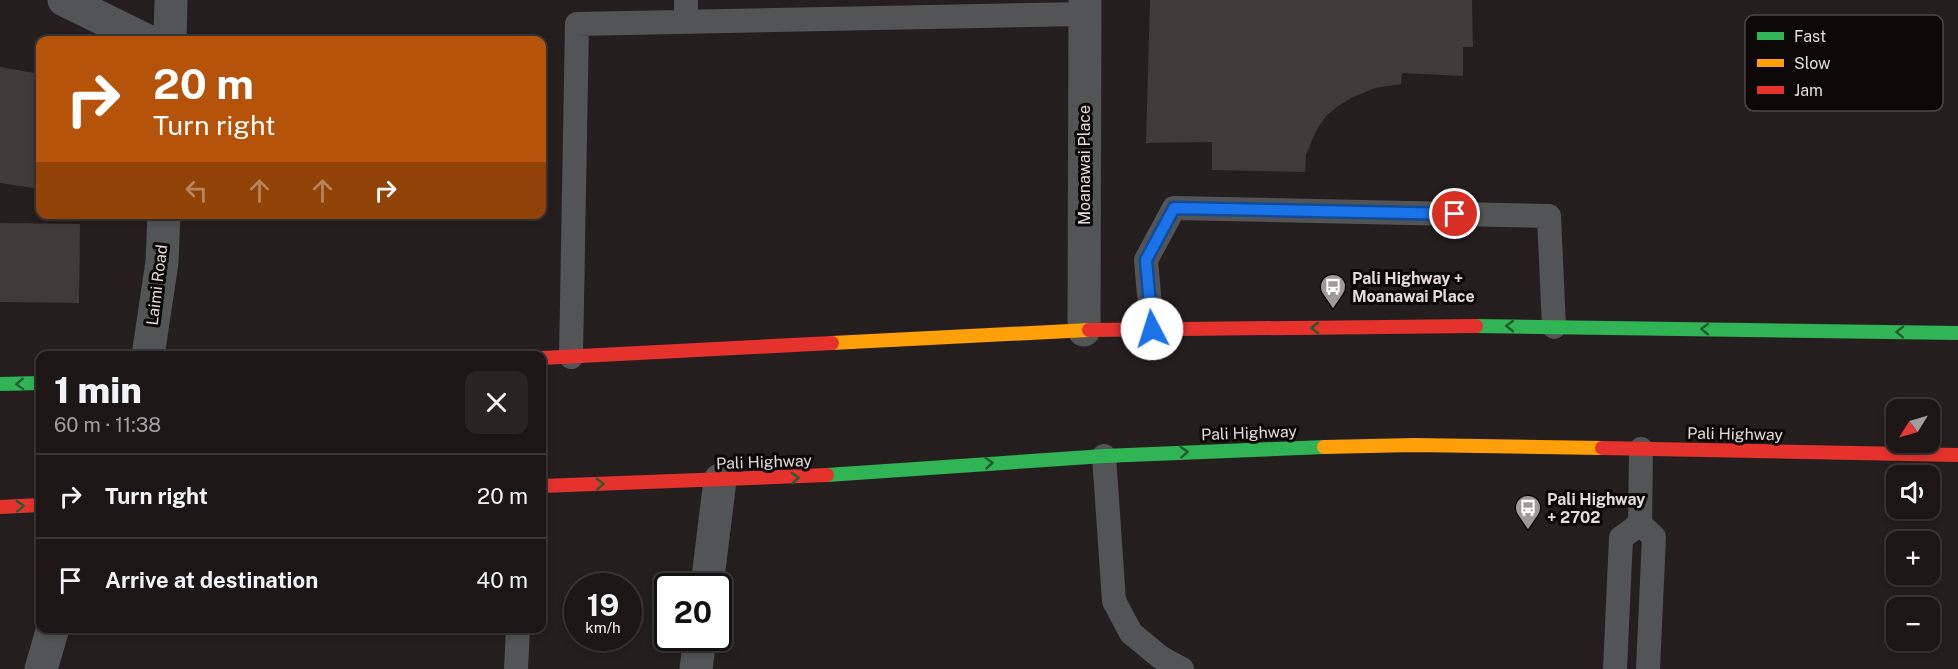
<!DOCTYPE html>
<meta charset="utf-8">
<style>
body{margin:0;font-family:"Public Sans",sans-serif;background:#292324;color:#f1f3f6;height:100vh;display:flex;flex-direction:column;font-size:22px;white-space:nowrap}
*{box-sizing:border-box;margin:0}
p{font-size:20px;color:#a09fa1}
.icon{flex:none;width:33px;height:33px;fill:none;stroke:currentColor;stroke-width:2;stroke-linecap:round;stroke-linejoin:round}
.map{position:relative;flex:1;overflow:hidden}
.details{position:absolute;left:36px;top:351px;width:510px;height:282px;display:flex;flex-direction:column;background:#1c1617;border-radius:12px;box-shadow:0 3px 9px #0003,0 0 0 2px #3a3536}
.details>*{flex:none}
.banner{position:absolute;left:36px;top:36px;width:510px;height:183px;border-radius:12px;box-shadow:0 3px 9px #0003,0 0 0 2px #3a3536;background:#b45309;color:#fff;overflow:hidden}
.needle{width:39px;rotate:233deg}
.tools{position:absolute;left:1886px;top:399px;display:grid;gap:12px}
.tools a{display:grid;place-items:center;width:54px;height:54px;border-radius:12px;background:#1c1617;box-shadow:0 3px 9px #0003,0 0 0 2px #3a3536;font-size:30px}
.speed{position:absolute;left:564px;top:573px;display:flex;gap:12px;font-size:30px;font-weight:700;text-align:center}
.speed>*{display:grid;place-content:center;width:78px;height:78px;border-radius:50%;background:#1c1617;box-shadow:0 3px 9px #0003,0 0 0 2px #3a3536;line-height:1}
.speed small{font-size:15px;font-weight:400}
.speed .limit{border:3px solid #111;border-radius:9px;background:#fff;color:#111}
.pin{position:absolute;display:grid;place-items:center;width:51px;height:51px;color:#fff;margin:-26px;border:3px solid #fff;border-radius:50%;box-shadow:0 2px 6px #0007}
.me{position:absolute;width:66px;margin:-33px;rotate:355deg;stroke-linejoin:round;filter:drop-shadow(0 0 4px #0008)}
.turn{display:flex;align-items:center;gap:21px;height:126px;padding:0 18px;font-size:27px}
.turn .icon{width:78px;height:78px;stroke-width:2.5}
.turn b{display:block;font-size:42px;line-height:51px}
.lanes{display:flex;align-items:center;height:57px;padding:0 18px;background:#0003;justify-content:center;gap:30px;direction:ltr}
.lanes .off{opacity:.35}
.round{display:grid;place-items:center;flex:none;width:63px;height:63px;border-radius:12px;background:#292324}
.overview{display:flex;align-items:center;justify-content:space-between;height:102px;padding:0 18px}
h1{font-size:36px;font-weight:800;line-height:45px}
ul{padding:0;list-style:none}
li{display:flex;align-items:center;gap:18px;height:84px;padding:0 18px;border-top:2px solid #3a3536}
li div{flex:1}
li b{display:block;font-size:22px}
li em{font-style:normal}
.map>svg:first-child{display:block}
.building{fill:#403a3a}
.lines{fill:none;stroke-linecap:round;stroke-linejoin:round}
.lane{stroke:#535455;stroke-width:24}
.street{stroke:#535455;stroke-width:33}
.fast{stroke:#30b455;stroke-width:14}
.slow{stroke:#ff9f0a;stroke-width:14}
.jam{stroke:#e5322d;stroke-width:14}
.oneway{stroke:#1e5e2e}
.route-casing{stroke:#114b97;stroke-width:15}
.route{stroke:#1a73e8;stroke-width:10}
.labels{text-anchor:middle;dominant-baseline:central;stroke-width:6;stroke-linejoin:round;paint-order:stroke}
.street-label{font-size:16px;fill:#e4dbdb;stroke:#0d0808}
.poi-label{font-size:16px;font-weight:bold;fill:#e4dbdb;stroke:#0d0808;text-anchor:start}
.key{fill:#0d0808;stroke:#4e4747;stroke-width:1.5}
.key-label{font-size:16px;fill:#e4dbdb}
</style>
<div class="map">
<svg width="1958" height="669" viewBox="0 0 1958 669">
<rect width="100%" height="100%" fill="#251e1f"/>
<path class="building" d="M1150,0H1472L1473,47H1463V76L1402,73L1401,84L1375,88L1353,97L1338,106L1326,116L1316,131L1306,155L1305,172L1212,170V142L1146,143Z
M0,67L40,74V189L0,183Z
M0,223L80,224L79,303L0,302Z"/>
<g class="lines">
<path class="lane" d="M686,0V22
M1152,329L1146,260L1174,208L1549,216L1554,327
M571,357L577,24L1085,14
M1104,456L1114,601L1131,633L1160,657L1182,669
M1640,524L1654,537L1648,669
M516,669L518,628
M1615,669L1621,538L1640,524L1641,449"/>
<path class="street" d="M64,0L146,40
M170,40L171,0
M1084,330L1085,0
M148,356L162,262L164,214
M707,586L720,480
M41,669L53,628
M696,669L700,638"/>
<path class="fast" d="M1476,326L1958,333
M0,384L40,383
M827,475L1104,456L1324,447"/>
<path class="slow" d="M832,343L1089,330
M1324,447L1415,445L1602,448"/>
<path class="jam" d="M1089,330L1476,326
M542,358L832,343
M1602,448L1958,455
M542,486L827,475
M0,507L40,505"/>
</g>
<defs><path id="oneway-chevron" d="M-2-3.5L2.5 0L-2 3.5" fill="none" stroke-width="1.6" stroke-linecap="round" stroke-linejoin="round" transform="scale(1.5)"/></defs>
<g class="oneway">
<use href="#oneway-chevron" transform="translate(1510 326) rotate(-180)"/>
<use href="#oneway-chevron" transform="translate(1315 328) rotate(179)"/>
<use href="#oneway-chevron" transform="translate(1705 329) rotate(-179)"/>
<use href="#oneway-chevron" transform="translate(1900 332) rotate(-179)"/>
<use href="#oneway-chevron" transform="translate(20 384) rotate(178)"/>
<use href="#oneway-chevron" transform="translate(1184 452) rotate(-3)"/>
<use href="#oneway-chevron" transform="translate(989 463) rotate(-4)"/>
<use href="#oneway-chevron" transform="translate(795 478) rotate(-3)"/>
<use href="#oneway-chevron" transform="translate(600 484) rotate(-2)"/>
<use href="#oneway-chevron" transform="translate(20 506) rotate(-3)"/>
</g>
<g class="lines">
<defs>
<path id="route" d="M1152,329L1146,260L1174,208L1455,214"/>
</defs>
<use href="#route" class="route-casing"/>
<use href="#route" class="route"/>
</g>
<defs>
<symbol id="bus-pin" viewBox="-11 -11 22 30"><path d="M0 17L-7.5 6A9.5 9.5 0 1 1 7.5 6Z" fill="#a19999" stroke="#0d0808"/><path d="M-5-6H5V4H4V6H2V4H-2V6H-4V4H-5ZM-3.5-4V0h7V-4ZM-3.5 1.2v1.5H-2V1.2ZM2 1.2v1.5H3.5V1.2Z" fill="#fff"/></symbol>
</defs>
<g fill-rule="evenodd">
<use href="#bus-pin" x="1318" y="272" width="30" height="40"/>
<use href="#bus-pin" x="1513" y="493" width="30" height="40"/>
</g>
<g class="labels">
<g class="street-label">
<text transform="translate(1084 165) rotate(-90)">Moanawai Place</text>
<text transform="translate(157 285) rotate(-83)">Laimi Road</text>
<text transform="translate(1249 433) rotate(-2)">Pali Highway</text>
<text transform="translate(1735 434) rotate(1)">Pali Highway</text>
<text transform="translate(764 462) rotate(-2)">Pali Highway</text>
</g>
<g class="poi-label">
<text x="1352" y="278">Pali Highway +<tspan x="1352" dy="18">Moanawai Place</tspan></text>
<text x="1547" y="499">Pali Highway<tspan x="1547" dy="18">+ 2702</tspan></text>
</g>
</g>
<rect x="1745" y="15" width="198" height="96" rx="9" class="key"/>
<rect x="1757" y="32" width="27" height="8" fill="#30b455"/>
<rect x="1757" y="59" width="27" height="8" fill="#ff9f0a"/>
<rect x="1757" y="86" width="27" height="8" fill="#e5322d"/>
<g class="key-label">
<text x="1794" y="42">Fast</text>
<text x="1794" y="69">Slow</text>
<text x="1794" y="96">Jam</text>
</g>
</svg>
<div class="tools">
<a><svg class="needle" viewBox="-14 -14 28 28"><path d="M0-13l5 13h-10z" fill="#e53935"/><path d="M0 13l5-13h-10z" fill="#a09fa1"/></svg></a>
<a><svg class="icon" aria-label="sound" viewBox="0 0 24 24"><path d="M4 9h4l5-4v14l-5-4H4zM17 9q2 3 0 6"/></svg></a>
<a>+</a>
<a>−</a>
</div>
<div class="speed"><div>19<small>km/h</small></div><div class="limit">20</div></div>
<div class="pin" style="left:1455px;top:214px;background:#d93025"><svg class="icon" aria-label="arrive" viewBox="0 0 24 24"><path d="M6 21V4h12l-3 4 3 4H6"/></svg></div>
<svg class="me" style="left:1152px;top:329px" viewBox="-20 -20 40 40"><circle r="19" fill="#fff"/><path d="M0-13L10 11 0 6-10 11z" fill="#1a73e8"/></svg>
<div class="banner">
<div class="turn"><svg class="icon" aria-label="right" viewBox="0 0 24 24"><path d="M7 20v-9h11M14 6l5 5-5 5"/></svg><div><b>20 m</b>Turn right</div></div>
<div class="lanes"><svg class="icon off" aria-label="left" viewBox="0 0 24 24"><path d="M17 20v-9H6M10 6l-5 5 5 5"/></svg><svg class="icon off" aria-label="ahead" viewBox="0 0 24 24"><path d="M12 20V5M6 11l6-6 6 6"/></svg><svg class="icon off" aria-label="ahead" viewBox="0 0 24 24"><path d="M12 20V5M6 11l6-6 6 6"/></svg><svg class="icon" aria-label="right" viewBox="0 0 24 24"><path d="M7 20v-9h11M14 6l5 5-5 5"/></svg></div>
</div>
<section class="details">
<div class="overview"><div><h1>1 min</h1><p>60 m · 11:38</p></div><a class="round"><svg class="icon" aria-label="close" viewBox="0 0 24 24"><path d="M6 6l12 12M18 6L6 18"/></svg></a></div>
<ul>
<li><svg class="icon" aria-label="right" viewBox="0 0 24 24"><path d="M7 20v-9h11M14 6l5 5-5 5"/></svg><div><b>Turn right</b></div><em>20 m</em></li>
<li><svg class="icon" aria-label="arrive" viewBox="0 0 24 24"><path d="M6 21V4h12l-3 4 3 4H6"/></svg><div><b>Arrive at destination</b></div><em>40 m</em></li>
</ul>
</section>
</div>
